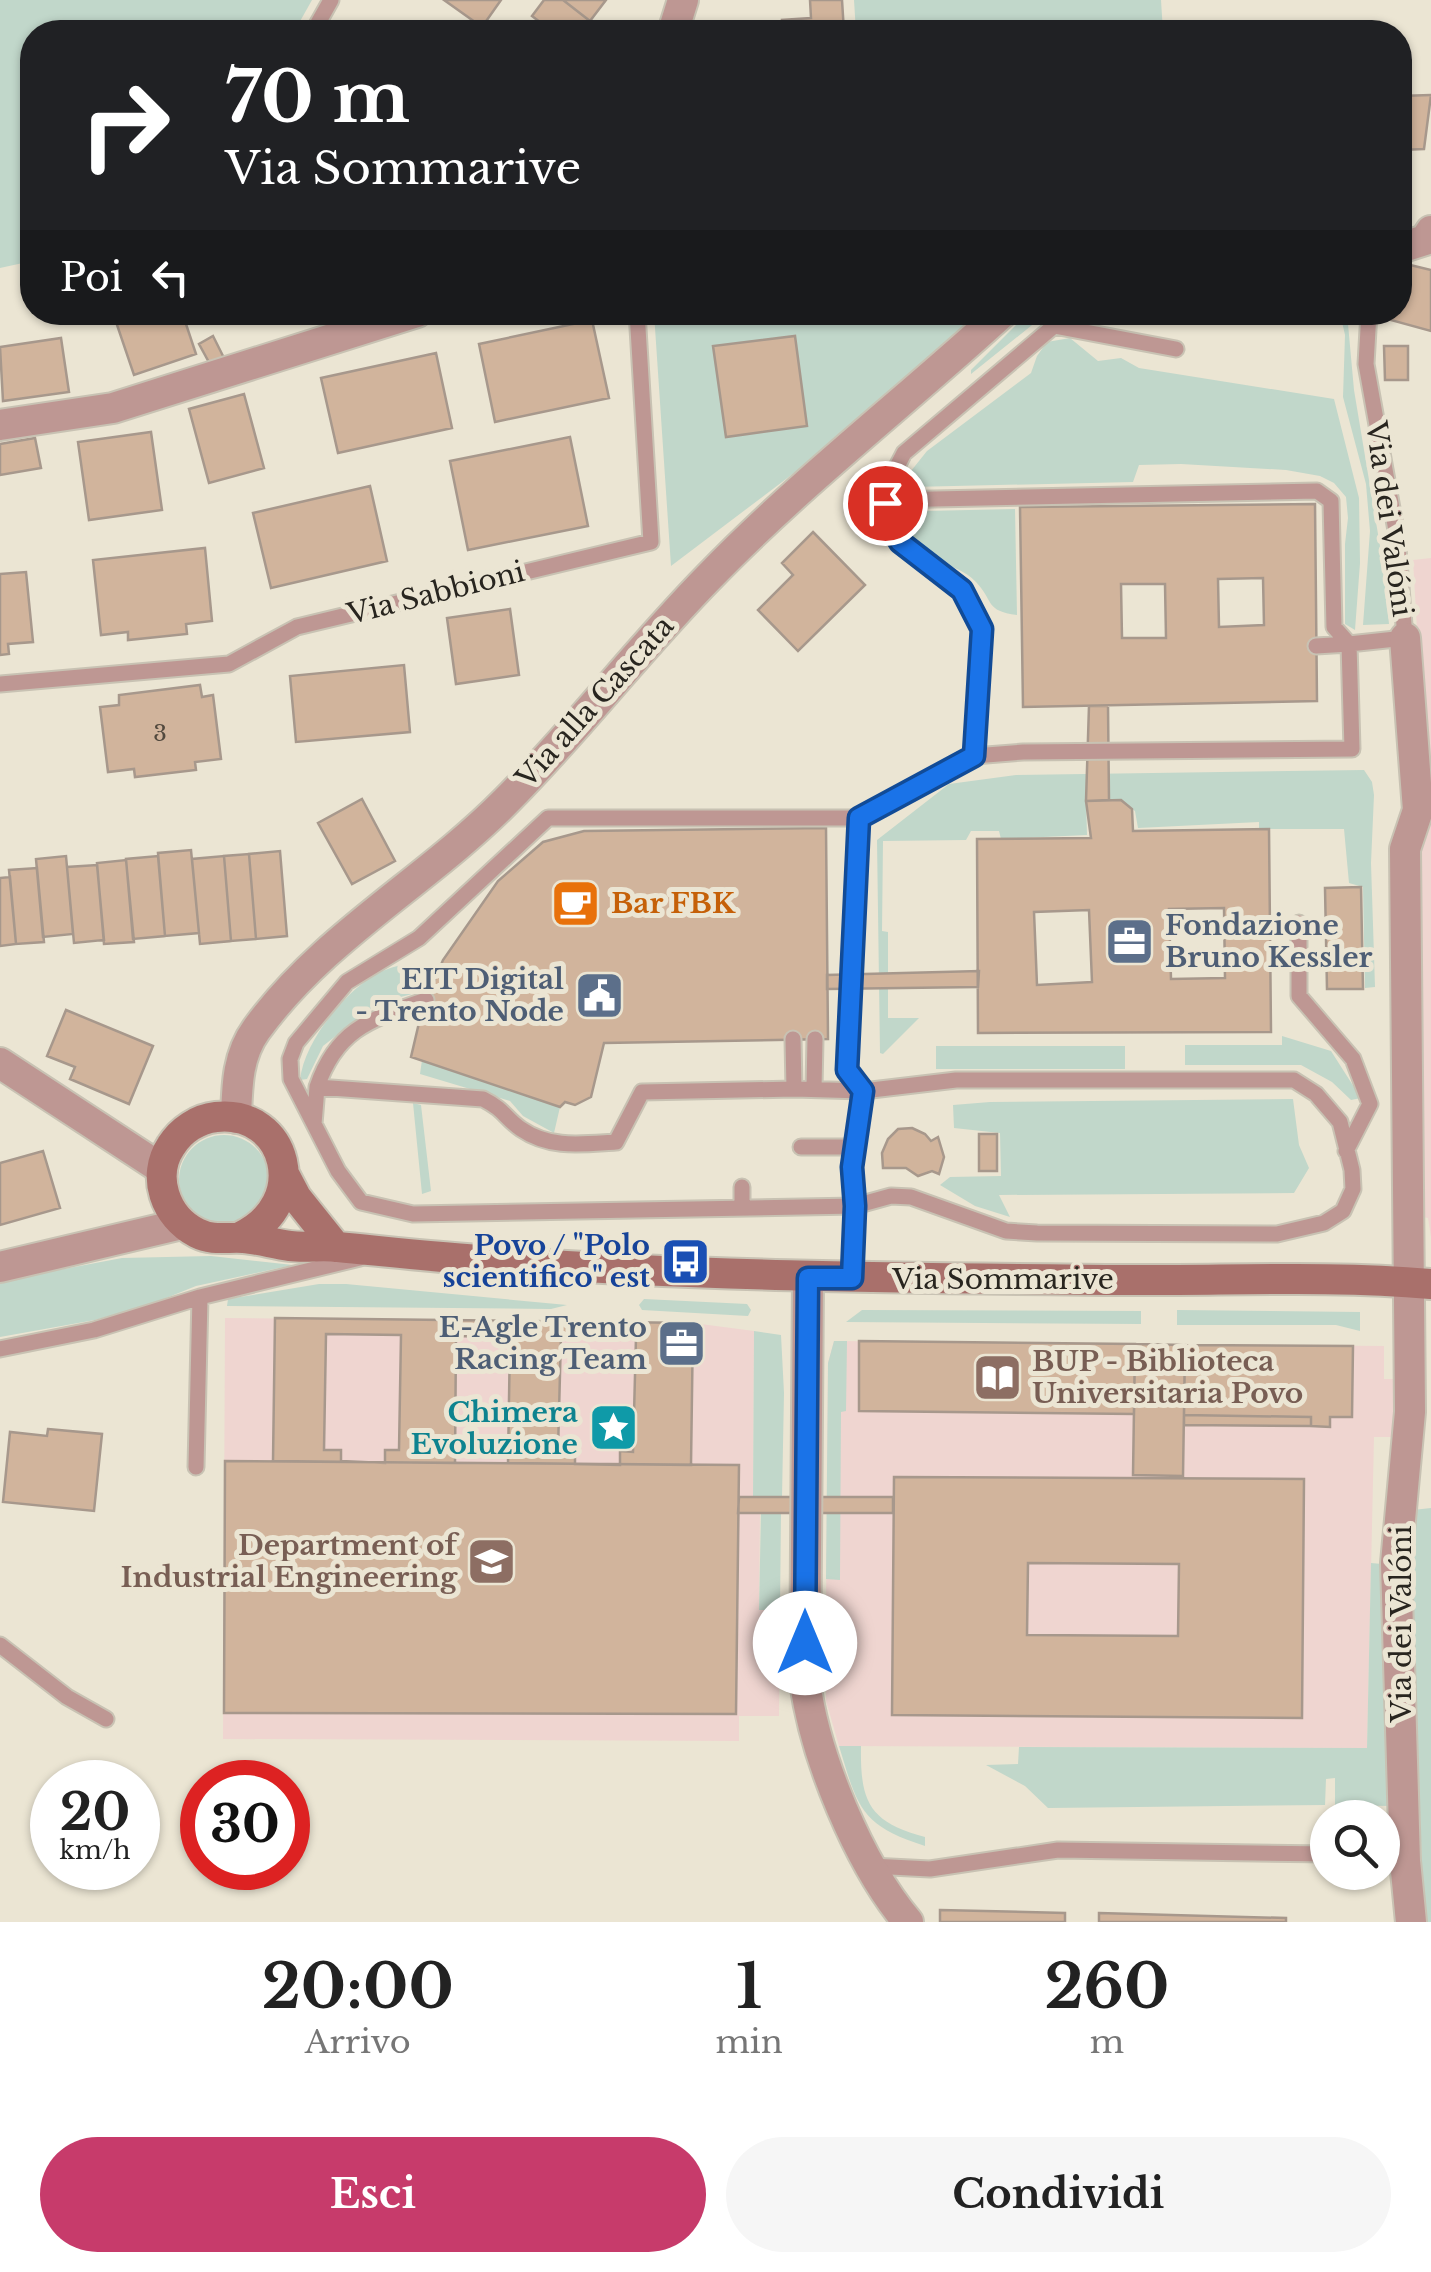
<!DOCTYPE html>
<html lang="it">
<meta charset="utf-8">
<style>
body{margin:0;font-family:"Libre Baskerville",serif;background:#f6f6f6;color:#222;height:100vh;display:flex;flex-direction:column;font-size:38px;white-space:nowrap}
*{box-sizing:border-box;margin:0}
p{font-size:32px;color:#767676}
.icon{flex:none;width:55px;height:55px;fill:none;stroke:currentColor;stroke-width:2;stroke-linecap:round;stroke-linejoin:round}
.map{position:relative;height:1922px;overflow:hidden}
.drawer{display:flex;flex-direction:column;background:#fff;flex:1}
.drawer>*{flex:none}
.guide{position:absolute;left:20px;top:20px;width:1392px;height:305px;border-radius:40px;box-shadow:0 2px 8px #0004;background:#202124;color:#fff;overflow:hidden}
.buttons{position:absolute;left:1310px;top:1800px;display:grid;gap:20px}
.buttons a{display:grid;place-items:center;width:90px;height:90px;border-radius:50%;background:#fff;box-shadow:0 2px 8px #0004;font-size:50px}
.speed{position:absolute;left:30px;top:1760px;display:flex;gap:20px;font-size:50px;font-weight:700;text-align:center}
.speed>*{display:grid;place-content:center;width:130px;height:130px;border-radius:50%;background:#fff;box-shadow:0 2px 8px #0004;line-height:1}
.speed small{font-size:25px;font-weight:400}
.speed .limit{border:15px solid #d22;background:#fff;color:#111}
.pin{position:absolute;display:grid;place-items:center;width:85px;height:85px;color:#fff;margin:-42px;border:5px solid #fff;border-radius:50%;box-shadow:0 2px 10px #0007}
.me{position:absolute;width:110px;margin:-55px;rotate:0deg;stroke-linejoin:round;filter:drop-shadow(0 0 8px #0008)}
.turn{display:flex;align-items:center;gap:35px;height:210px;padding:0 40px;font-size:45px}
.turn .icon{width:130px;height:130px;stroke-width:2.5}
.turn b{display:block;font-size:70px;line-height:85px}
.then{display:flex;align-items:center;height:95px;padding:0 40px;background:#0003;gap:20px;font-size:38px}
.eta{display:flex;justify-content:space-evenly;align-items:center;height:170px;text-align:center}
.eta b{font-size:60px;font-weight:800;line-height:70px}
.cta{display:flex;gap:20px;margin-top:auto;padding:20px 40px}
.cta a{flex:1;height:115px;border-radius:60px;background:#c73b6b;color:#fff;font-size:40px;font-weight:800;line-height:115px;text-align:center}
.cta a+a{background:#f6f6f6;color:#222}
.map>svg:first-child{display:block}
.education{fill:#efd5d0}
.green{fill:#c1d7ca}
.building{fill:#d1b49c;stroke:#a7988c;stroke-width:2.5;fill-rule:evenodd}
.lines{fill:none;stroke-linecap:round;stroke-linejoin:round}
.lane-casing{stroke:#c8c2b3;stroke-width:19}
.street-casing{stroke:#c8c2b3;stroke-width:34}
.secondary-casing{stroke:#c8c2b3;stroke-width:34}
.lane{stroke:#be9793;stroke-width:15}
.street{stroke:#be9793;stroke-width:30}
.secondary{stroke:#a9706b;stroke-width:30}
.route-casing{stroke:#114b97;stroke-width:25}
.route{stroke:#1a73e8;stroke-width:18}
.labels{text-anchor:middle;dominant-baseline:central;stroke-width:10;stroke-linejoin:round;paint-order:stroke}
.number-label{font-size:22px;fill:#52493e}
.street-label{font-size:28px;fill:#28251f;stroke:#ebe5d3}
.food-label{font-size:28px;font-weight:bold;fill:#c56008;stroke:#ebe5d3;text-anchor:start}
.service-label{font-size:28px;font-weight:bold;fill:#4e5e75;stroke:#ebe5d3;text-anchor:end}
.transit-label{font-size:28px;font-weight:bold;fill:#164399;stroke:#ebe5d3;text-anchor:end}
.education-label{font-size:28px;font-weight:bold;fill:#785e54;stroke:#ebe5d3;text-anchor:start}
.culture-label{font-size:28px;font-weight:bold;fill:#0d838f;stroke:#ebe5d3;text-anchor:end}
</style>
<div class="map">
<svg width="1431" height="1922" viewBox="0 0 1431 1922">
<rect width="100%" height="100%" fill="#ebe5d3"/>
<path class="education" d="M1431,558V1237L1428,1218L1423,1217L1419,859L1428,821L1413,560Z
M225,1318L693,1323L754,1331L753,1497L760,1512L759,1610H780L779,1716H739V1741L223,1739Z
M834,1341L1384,1346V1379H1394V1437H1374L1367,1748L839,1746L826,1701V1646L840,1645V1617L826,1616L828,1363Z"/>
<path class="green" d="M0,0H312L294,32H32V261L0,268Z
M854,0H1161L1163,32H856Z
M1029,312H1138V313C1127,319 1114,322 1102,316L1047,313L971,374V370Z
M654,313H978L974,321L827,448L671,566Z
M1340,313H1347L1354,390L1382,558L1389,624L1363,625L1370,531L1366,484L1343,397L1345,335Z
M1070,338L1098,361L1121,358L1139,368L1334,399L1359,498L1360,563L1355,630L1345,624V544L1348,518L1346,497L1334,483L1320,476L1286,470L1181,464L1139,465L1133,482L911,487L907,476L927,451L1031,373L1037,356L1047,342Z
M1015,509L1017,615C985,611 994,601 976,582C956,559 906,563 905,525L912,516L924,511Z
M1364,770L1372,782L1374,795L1371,863L1375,987L1365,988L1363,887L1349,883L1344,829H1259V822L1138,828L1135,811L1123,802L1086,801L1087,835L1001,839L999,831H971L966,840L883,841L882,931L888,932V1018H919L883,1054L880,1053L877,840L949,784L1016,775Z
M400,965L438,971L431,989L378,1003L323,1046L307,1079L300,1080C304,1043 340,998 371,977C379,971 391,968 400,965Z
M1282,1036L1331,1051L1361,1098L1351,1100L1332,1082L1301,1065H1185V1045H1282Z
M936,1046H1125V1069H936Z
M422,1060L560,1107L554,1133L523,1116L510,1101L420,1074Z
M1293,1099L1299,1145L1309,1168L1294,1193L999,1195L1010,1217L975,1206L940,1185L950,1177L1001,1176L1000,1133L954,1128L953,1105L990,1102Z
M413,1103L421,1105L431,1191L422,1194Z
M179 1180a45 45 0 1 1 90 0a45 45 0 1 1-90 0Z
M211,1256L293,1265L196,1286L149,1305L95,1320L0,1337V1281L122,1258Z
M319,1284H346L567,1305L551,1309L227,1306L228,1299Z
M644,1299L747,1304L751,1310L748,1316L642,1310L639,1305Z
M862,1310L1141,1311V1324L846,1322Z
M1177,1310L1360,1312V1331L1336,1325H1177Z
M754,1331L781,1335L784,1393L782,1497L753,1498Z
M834,1341H847L846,1411L841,1412L840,1580L826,1579L828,1363Z
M1431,1508V1922H1424L1411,1567L1413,1510Z
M761,1511L781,1512L780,1610H759Z
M1371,1563L1382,1564L1391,1806L1335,1805V1778L1326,1779L1325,1805L1048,1808L1025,1786L986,1765L1018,1764L1019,1747L1367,1748Z
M839,1746H861C860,1802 869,1822 925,1837V1846C860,1825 858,1808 839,1746Z"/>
<path class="building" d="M444,0H501L482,27Z
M544,0H563L604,32H553L532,16Z
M563,0H606L590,21Z
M810,0H842L844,32H783L782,20L811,18Z
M1431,95L1424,149L1400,150V96Z
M1402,263L1431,270V331L1387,319L1389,312H1400Z
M132,312H182L196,354L134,375L115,319Z
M592,320L609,398L495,422L479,344Z
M213,336L224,358L211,366L199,344Z
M795,336L807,426L726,437L713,346Z
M61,338L69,392L3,401L0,347Z
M1384,346H1408V380H1385Z
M436,353L452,428L338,453L321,378Z
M244,394L264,468L209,483L189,409Z
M151,432L162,510L89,520L78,442Z
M570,437L588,526L468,550L450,461Z
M35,438L41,468L0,475V444Z
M370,486L387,561L271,588L253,513Z
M1315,504L1317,701L1023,707L1020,507ZM1263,578L1264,625L1219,627L1218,579ZM1121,584H1165L1166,638H1122Z
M813,532L865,585L798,651L758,610L793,575L782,563Z
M205,548L212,621L186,624L187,634L128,640V632L101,635L93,560Z
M26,572L33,642L8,644L9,654L0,655V574Z
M510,609L519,675L456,684L447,618Z
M404,665L410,732L296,742L290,676Z
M200,685L202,697L213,695L221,759L195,762L196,770L135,777L134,769L108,772L100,707L119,705V695Z
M1089,706H1108L1109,800L1086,801Z
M362,799L395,861L352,884L318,823Z
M1121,800L1132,809L1133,831L1269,829L1271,1032L978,1033L977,839L1091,838L1086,801ZM1224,908L1225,978L1171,979L1169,909ZM1089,910L1092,982L1037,985L1034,912Z
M826,828L828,1039L604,1043L591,1097L575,1105L565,1102L560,1107L411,1057L422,1010L443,960L498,881L543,842L584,831Z
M191,850L199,933L165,936L158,853Z
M280,851L287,936L256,939L249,854Z
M249,854L256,939L231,941L224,856Z
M66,856L73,934L43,937L36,859Z
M158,856L165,936L133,939L126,859Z
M224,856L231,941L200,944L192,859Z
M126,860L134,942L104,944L97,863Z
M97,865L104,940L74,943L67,867Z
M37,868L44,942L16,944L9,870Z
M10,877L16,944L0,946V878Z
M1361,887L1363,989H1327L1325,888Z
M979,971L978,987L827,989V975Z
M66,1010L153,1046L129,1104L70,1079L75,1067L47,1056Z
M912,1128L925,1134L931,1141L938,1137L944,1157L939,1174L932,1171L918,1176L906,1168H883L882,1153L888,1139L898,1129Z
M979,1134H997V1171H979Z
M43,1151L60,1208L0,1225V1163Z
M275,1318L693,1323L691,1465L508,1463L510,1337L456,1336L455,1463L273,1461Z
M326,1334L401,1335L399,1450H385V1463L341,1461V1450H324Z
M561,1335L636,1337L633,1452L620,1451V1465L575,1464V1451H558Z
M859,1341L1135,1344L1134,1414L859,1411Z
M1135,1344L1185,1345L1183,1476L1133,1475Z
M1185,1345L1353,1346L1352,1417H1330V1427L1311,1426V1417L1184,1415Z
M1184,1415L1311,1417V1426L1184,1425Z
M48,1429L102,1434L94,1511L3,1502L10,1432L47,1436Z
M225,1461L739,1465L736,1714L224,1713Z
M894,1477L1304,1479L1302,1718L892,1715ZM1028,1563L1179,1564L1178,1636L1027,1635Z
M739,1497H893V1513H738Z
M940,1910L1065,1913V1922H940Z
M1099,1913L1286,1918V1922H1099Z"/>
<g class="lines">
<defs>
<path id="lane" d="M313,32L331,0
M886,500L1317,491L1331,501L1334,627L1349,644
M1316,646L1349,644
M0,684L229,664L297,627L651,542L637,312
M974,756L982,629L962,590L900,542L890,525L885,503L889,482L904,453L1054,326L1176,349
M859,818H548L419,938L347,982L296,1043L290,1059L291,1079L338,1171L361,1202L413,1214L855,1206L891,1196L911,1197L1006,1231L1037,1233L1277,1234L1324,1223L1343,1211L1353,1189L1352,1170L1340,1122L1316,1094L1294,1080H956L863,1091L847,1070L859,818L974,756L1023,752L1352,749L1349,644L1405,638L1397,536L1366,364L1369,312
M1299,923V996L1353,1059L1370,1104L1346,1151
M793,1039L794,1089L863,1091L852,1167V1278
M317,1087C337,1028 372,1019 426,1000
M814,1088L815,1039
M314,1124L317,1087L483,1099C505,1110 505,1118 521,1129C550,1149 582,1144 616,1142L642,1092L794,1089
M801,1147H855
M742,1187V1208
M0,1349L94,1330L200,1297L360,1258
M196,1467L200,1297
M0,1645L67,1697L106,1719
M871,1866L930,1869L1058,1850L1328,1854
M1343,1872H1348"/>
<path id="street" d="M673,32L683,0
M1400,248L1425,240L1431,231
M0,425L113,408L417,312
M1405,638L1418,810L1405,849L1410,1412L1396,1563L1405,1861L1411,1922
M0,1063L162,1169
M236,1118C237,1088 237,1056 256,1030C323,937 426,882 506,801C578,729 639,648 710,576C800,483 907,400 1003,312
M0,1267L182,1224
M808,1278L805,1682C815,1757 859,1864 908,1922"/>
<path id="secondary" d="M285,1176L296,1197L336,1247
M240,1237C313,1203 287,1109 216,1117C198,1119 181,1130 171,1146C151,1176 165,1217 197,1233C213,1241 226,1237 243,1238C259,1239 274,1244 290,1246C306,1248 322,1245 338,1247C390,1252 443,1258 495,1261C704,1277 912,1278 1122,1280C1224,1281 1329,1275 1431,1284"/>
</defs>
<use href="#lane" class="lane-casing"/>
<use href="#street" class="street-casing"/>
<use href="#secondary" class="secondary-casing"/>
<use href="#lane" class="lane"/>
<use href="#street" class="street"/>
<use href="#secondary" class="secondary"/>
</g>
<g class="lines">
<defs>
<path id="route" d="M805,1643L808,1278H852L855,1206L852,1167L863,1091L847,1070L859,818L974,756L982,629L962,590L900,542L890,525L885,503"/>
</defs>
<use href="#route" class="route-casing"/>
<use href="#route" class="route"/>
</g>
<defs>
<symbol id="cafe-square" viewBox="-11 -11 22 22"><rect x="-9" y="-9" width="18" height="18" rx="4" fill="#e8710a" stroke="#ebe5d3"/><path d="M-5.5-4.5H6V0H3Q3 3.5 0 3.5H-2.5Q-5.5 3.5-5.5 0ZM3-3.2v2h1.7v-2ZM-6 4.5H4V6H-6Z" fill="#fff"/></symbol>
<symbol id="office-square" viewBox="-11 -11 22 22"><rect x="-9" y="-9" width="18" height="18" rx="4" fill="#5c6f8a" stroke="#ebe5d3"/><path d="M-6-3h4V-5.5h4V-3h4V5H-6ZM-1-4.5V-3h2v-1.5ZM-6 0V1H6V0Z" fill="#fff"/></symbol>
<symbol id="civic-square" viewBox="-11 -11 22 22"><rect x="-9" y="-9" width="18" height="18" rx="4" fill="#5c6f8a" stroke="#ebe5d3"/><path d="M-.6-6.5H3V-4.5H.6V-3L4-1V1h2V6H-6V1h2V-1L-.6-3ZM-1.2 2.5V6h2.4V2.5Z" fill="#fff"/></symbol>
<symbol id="bus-square" viewBox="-11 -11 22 22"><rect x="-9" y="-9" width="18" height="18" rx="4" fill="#1a4fb4" stroke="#ebe5d3"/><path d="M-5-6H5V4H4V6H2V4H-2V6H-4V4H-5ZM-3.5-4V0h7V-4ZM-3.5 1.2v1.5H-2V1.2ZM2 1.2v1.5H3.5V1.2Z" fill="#fff"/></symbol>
<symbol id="library-square" viewBox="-11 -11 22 22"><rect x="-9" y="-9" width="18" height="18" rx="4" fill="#8d6e63" stroke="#ebe5d3"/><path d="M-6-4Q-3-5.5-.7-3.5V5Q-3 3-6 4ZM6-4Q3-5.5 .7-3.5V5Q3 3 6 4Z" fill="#fff"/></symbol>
<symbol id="sight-square" viewBox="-11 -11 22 22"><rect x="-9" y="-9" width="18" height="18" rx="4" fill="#0f9aa8" stroke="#ebe5d3"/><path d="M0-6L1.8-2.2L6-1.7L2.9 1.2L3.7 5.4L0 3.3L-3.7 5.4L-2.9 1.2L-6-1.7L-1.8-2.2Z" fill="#fff"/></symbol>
<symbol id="university-square" viewBox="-11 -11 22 22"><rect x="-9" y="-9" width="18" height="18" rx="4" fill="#8d6e63" stroke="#ebe5d3"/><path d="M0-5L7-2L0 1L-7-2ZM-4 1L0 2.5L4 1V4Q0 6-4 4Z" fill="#fff"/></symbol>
</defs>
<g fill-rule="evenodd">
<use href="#cafe-square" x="548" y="876" width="55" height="55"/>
<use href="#office-square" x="1102" y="914" width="55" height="55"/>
<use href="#civic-square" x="572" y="968" width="55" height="55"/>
<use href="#bus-square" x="658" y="1234" width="55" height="55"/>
<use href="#office-square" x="654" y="1316" width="55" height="55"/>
<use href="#library-square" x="970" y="1350" width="55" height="55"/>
<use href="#sight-square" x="586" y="1400" width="55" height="55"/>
<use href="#university-square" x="464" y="1534" width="55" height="55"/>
</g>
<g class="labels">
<g class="number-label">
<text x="160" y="733">3</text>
</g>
<g class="street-label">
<text transform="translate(1389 519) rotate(82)">Via dei Valóni</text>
<text transform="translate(436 593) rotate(-14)">Via Sabbioni</text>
<text transform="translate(595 702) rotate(-48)">Via alla Cascata</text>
<text x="1003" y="1279">Via Sommarive</text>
<text transform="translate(1401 1624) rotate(-90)">Via dei Valóni</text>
</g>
<g class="food-label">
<text x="611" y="903">Bar FBK</text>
</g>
<g class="service-label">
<text x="1165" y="925" text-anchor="start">Fondazione<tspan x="1165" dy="32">Bruno Kessler</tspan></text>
<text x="564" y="979">EIT Digital<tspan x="564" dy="32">- Trento Node</tspan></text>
<text x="647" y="1327">E-Agle Trento<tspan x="647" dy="32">Racing Team</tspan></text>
</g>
<g class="transit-label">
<text x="650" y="1245">Povo / "Polo<tspan x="650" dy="32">scientifico" est</tspan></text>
</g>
<g class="education-label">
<text x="1032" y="1361">BUP - Biblioteca<tspan x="1032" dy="32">Universitaria Povo</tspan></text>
<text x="457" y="1545" text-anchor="end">Department of<tspan x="457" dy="32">Industrial Engineering</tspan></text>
</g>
<g class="culture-label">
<text x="578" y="1412">Chimera<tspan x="578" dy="32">Evoluzione</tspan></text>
</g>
</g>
</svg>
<div class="buttons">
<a><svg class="icon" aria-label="search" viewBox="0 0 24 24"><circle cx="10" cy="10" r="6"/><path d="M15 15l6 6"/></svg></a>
</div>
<div class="speed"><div>20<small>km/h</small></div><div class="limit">30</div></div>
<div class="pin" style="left:885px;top:503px;background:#d93025"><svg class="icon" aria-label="arrive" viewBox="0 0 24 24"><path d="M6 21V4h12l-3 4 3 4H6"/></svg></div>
<svg class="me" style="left:805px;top:1643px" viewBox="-20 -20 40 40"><circle r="19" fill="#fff"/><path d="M0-13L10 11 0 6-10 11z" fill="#1a73e8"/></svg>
<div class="guide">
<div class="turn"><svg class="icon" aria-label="right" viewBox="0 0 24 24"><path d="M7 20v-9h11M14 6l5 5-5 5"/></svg><div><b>70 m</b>Via Sommarive</div></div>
<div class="then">Poi<svg class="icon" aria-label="left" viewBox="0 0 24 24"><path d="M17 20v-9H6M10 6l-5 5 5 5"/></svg></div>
</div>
</div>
<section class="drawer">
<div class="eta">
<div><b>20:00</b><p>Arrivo</p></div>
<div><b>1</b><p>min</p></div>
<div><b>260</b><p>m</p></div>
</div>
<div class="cta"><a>Esci</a><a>Condividi</a></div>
</section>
